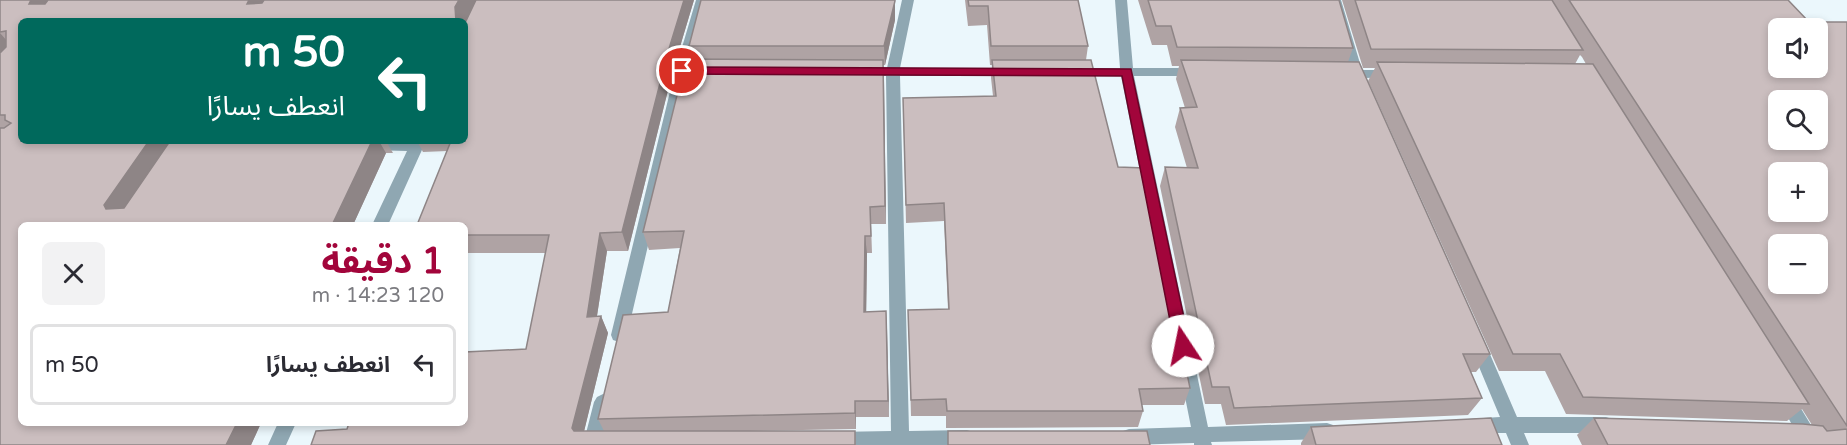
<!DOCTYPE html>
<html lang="ar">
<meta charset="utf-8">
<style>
body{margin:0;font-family:"Varela Round","Noto Sans Arabic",sans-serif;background:#f2f2f3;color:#2b2b33;direction:rtl;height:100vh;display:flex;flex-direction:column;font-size:22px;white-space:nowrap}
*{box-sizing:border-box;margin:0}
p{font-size:20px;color:#7c7c81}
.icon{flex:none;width:33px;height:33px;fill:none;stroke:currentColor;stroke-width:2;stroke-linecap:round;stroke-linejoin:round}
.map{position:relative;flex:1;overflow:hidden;direction:ltr}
.details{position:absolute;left:18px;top:222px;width:450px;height:204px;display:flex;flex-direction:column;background:#fff;border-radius:9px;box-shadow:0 3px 9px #0003;direction:rtl}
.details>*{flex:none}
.top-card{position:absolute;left:18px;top:18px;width:450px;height:126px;border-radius:9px;box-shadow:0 3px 9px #0003;direction:rtl;background:#00695c;color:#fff;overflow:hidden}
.fabs{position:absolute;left:1768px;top:18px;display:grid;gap:12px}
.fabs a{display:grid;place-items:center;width:60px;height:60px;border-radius:9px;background:#fff;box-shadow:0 3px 9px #0003;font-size:30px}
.pin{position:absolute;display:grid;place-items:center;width:51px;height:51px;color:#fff;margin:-26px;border:3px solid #fff;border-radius:50%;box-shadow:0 2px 6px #0007}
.me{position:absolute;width:66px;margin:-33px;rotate:349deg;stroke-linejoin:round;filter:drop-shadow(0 0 4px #0008)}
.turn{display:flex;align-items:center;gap:21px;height:126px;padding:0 24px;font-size:27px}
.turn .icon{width:78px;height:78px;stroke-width:2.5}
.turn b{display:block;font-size:42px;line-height:51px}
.round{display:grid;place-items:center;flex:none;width:63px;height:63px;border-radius:9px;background:#f2f2f3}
.summary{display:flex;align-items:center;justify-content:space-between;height:102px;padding:0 24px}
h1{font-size:36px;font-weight:700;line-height:45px;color:#a2053b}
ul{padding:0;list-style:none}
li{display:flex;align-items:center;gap:18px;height:81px;margin:0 12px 9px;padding:0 12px;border:3px solid #e1e1e2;border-radius:9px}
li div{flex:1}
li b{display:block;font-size:22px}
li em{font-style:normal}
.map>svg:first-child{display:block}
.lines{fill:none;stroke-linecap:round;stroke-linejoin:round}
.minor{fill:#8fa7b2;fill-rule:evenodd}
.wall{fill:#afa3a4;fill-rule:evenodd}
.shaded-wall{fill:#8e8586}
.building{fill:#cbbebf;stroke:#8e8586;stroke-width:1.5;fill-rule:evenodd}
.route{fill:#a2053b;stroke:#690326;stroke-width:1.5}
</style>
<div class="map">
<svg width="1847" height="445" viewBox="0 0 1847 445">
<rect width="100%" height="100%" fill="#ebf7fc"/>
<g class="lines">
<path class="minor" d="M696,0H708L689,71L627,335L625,340L619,342L613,340L611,335L675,71Z
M902,0H914L900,68H1011L1018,72L1011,76H900L909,431L967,430L973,432L976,438L970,445H828L826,440L829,434L835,432L891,431L886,76H864L857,72L864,68H887Z
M1115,0H1127L1133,68H1197L1204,72L1197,76H1134L1208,427L1327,423L1333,425L1336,431L1333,437L1327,439L1211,442L1212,445H1194V443L1129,445L1123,443L1120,437L1123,431L1129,429L1191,427L1121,76H1074L1067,72L1074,68H1120Z
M1329,0H1341L1362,70H1391L1398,74L1396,77L1365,78L1364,83H1354L1352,78L1338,77L1336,74L1338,71L1349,70Z
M366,141H426L388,225H372L407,151L369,150L362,145Z
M1477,336L1483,338L1517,417H1606L1612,419L1615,425L1612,431L1606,433H1524L1529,445H1511L1506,433H1474L1468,431L1465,425L1468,419L1500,417L1469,343L1471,338Z
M1785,389L1791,392L1823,445H1804L1776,397L1779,392Z
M603,394L609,397L612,402L601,445H583L594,402L597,397Z
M278,423H296L286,445H268Z"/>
</g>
<path class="wall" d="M0,0H694L673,70L628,251H607L597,316H601L608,333L584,431H604L598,419L623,315L668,312L680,248L649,250L643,232L686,59H692L689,46L701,0H895V20L885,65H883L886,224H871L872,253H867L866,312L886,311L889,417H856V429L749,431H855L856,445H311L316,431L347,429L349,423H465V352L526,349L546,253H465V225H417L447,151L423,152L417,141H465V23L467,18L465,22V21H21V141H165L168,144L170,141H386L393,153H386L353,225H21V423H261L251,445H0Z
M965,0H1078L1088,46L1086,60L1118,167L1190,388L1184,405H1142L1143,411L1138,427L946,428V416H911L908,310L948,309L944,221L906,223L903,98L993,96L991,78L992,65H990L987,25L968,26Z
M1138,0H1339L1353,48L1348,62L1490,354L1476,372H1471L1482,398L1468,415L1226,425L1221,404H1205L1160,186L1165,167L1187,168L1175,127L1180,108H1185L1176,79L1179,66H1172L1167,45H1152Z
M1342,0H1788L1809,22H1847V445H1582L1577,435L1594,418L1812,425L1802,409L1787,421L1566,414L1545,371H1499L1368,81L1375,68H1363ZM1580,55L1582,57L1586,64H1575Z
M1311,427L1502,445H1301V443Z"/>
<path class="shaded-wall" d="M31,0H60L46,21L29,4Z
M249,0H271L259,21L247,4Z
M459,0H477L465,22V21H456L455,7Z
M684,0H694L673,70L628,251L622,232L668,52Z
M895,1V20L885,65L884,46Z
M0,33L16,51L0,68Z
M883,60L884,78L886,224L885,206Z
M149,141H165L172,149L121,224L106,209L104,205Z
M372,141H379L386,153L353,225H332Z
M600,233L607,251L594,335L587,317Z
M865,236L867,253L866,329L864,312Z
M886,311L887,328L889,417L888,401Z
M601,316L608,333L581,444L572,428Z
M855,401L856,417V429L855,413Z
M237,423H261L251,445H226Z"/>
<path class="building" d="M0,0H31L29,4H45L48,0H249L247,4L262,3L264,0H459L455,7L456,21H21V141H149L104,205L106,209L124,208L170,141H372L332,225H21V423H237L226,445H0V128H4L11,123L5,120V115H0V53L6,47V31L0,32Z
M476,0H684L668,52L622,232L600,233L587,317L601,316L572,428L574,431H855V445H311L316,431L347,429L349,423H465V352L526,349L549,235H465V225H417L451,141H465V23Z
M701,0H895V1L884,46H689Z
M968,0H1078L1088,46H991L988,6H969Z
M1148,0H1339L1353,48L1177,47L1171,26H1156Z
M1355,0H1552L1583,50L1371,49Z
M1569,0H1788L1809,22H1847V426ZM1779,28H1818V68H1779ZM1779,100H1818V140H1779ZM1779,172H1818V212H1779ZM1779,244H1818V284H1779Z
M686,59L883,60L885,206L870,207L871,236H865L864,312L886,311L888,401H855V413L598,419L623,315L668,312L684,231L643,232Z
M992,60H1091L1118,167L1145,168L1190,388L1139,389L1143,411H947L946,399L911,400L908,310L949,309L944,203L906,205L903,98L996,96Z
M1181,60L1359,62L1490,354H1463L1482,398L1234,408L1229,387H1212L1165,167L1198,168L1180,108L1197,107Z
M1377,62L1593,64L1809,404L1583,397L1560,354H1513Z
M1491,418L1502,445H1316L1311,427Z
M1594,418L1803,424L1823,426L1827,431L1847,429V445H1608Z
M948,431H1147L1150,445H948Z"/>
<path class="route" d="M682,67L1131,69L1190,346L1188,350L1183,352L1175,346L1122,76L678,74V68Z"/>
</svg>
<div class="fabs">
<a><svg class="icon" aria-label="sound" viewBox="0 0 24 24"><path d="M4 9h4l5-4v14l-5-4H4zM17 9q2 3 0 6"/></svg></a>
<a><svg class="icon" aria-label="search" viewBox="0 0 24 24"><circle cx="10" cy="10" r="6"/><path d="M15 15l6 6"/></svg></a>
<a>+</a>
<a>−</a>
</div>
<div class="pin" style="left:682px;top:71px;background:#d93025"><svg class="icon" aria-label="arrive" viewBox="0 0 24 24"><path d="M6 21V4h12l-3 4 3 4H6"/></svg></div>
<svg class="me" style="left:1183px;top:346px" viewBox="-20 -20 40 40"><circle r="19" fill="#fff"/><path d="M0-13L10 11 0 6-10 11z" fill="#a2053b"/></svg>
<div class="top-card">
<div class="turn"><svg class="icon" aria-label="left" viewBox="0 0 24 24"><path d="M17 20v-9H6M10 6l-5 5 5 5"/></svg><div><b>50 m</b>انعطف يسارًا</div></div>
</div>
<section class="details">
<div class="summary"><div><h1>1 دقيقة</h1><p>120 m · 14:23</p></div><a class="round"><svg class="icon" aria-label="close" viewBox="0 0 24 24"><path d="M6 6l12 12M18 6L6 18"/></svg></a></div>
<ul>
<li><svg class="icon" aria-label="left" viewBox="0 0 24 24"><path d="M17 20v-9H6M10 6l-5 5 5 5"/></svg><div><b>انعطف يسارًا</b></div><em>50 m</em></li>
</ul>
</section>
</div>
